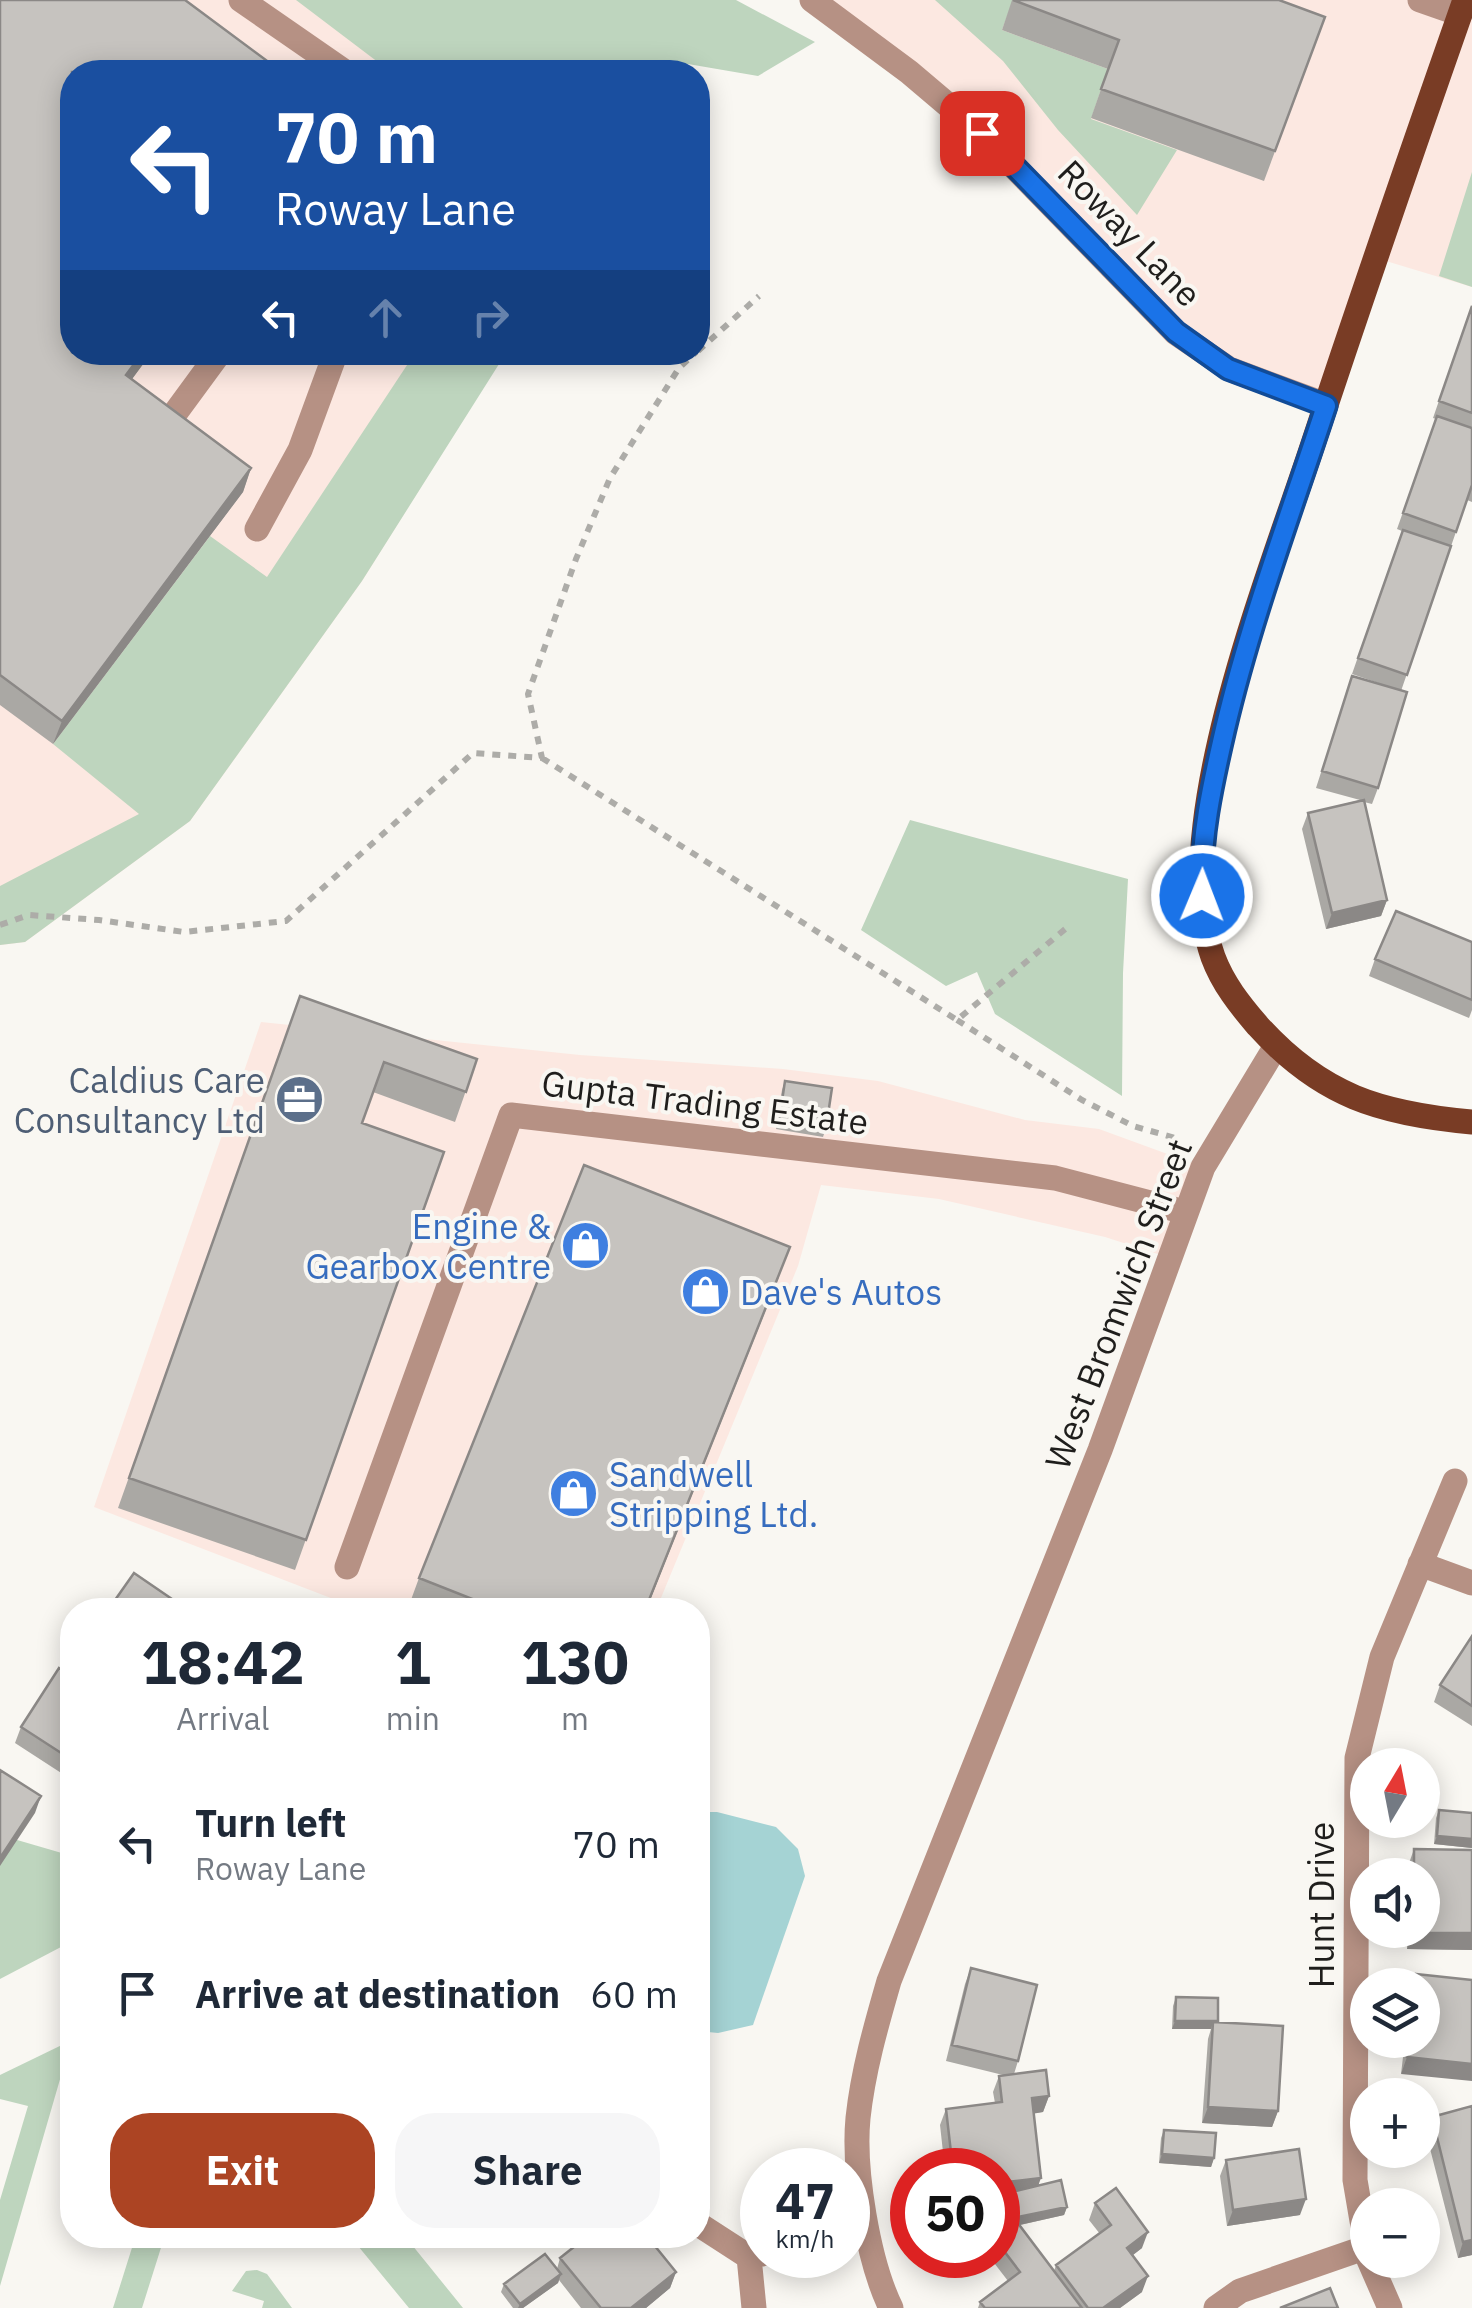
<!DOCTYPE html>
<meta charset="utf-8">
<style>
body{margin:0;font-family:"IBM Plex Sans",sans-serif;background:#f6f6f7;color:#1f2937;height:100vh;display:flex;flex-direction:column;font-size:38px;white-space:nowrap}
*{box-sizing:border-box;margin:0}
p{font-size:32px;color:#747a83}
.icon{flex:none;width:55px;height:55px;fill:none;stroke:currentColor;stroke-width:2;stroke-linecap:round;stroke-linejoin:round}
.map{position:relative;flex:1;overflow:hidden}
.details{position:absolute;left:60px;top:1598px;width:650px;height:650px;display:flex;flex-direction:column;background:#fff;border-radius:40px;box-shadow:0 5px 25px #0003}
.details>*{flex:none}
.banner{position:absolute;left:60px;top:60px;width:650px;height:305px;border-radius:40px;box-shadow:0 5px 25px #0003;background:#1a4fa0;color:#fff;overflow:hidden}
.needle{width:65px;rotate:10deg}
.tools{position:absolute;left:1350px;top:1748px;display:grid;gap:20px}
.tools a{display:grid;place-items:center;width:90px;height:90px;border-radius:50%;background:#fff;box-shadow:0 5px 25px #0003;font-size:50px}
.speed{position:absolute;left:740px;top:2148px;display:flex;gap:20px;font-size:50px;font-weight:700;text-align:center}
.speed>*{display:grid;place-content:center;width:130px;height:130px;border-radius:50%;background:#fff;box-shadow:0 5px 25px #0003;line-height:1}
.speed small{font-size:25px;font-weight:400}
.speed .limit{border:15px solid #d22;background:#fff;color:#111}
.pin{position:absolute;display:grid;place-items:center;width:85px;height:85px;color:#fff;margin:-42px;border-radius:20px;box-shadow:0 5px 15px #0006}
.me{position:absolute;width:110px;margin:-55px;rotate:1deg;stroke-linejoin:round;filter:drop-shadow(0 0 8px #0008)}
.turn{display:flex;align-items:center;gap:35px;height:210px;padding:0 50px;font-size:45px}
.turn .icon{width:130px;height:130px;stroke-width:2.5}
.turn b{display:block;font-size:70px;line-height:85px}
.lanes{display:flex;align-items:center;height:95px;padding:0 50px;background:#0003;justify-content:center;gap:50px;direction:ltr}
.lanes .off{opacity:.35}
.eta{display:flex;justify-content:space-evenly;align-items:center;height:170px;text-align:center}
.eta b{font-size:60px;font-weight:800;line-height:70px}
.primary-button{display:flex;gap:20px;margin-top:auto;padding:20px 50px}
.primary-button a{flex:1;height:115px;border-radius:40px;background:#ac4423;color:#fff;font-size:40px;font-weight:800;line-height:115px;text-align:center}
.primary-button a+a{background:#f6f6f7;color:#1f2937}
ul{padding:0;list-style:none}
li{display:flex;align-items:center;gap:30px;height:150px;padding:0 50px}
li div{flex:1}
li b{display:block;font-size:38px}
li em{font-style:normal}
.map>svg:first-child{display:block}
.industrial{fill:#fce8e1}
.green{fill:#bed5be}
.water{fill:#a5d3d4}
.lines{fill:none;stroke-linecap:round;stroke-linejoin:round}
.path{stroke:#adaca8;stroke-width:6;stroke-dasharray:8 8;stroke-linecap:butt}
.minor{stroke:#b69184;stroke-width:25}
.major{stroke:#793c25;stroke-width:25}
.wall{fill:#aaa8a4}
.shaded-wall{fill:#8b8886}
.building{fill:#c6c3bf;stroke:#8b8886;stroke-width:2.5}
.route-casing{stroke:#114b97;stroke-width:25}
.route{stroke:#1a73e8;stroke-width:18}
.labels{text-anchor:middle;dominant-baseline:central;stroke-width:8;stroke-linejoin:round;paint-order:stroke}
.street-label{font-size:35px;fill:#1f1e1c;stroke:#f9f7f2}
.service-label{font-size:35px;fill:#4e5e75;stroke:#f9f7f2;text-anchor:end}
.shop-label{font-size:35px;fill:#366cbe;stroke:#f9f7f2;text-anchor:start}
</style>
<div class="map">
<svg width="1472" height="2308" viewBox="0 0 1472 2308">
<rect width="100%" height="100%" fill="#f9f7f2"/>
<path class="industrial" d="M0,0H717L683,72H72V352L505,353L362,581L190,821L25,942L0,945Z
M812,0H1472V287L1376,258L1326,405L1229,369L1079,231Z
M261,1022L580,1055L783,1069L878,1081L1025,1120L1099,1129L1203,1167L1170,1258L1105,1237L939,1199L821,1185L798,1266L656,1610H362L94,1507Z"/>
<path class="green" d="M296,0H736L815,42L758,76L688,64L683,72H391Z
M935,0H1013L1002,30L1108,69L1091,119L1177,150L1137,215L1058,130L1003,61Z
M1472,172V287L1439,276Z
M415,353H506L362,581L190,821L25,942L0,945V886L139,814L53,744L210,536L267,577Z
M910,820L1128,879L1123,973L1122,1096L995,1014L977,972L946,986L861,930Z
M0,1835L72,1856V1963L61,1947L0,1979Z
M66,2043L72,2044V2071L63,2069L0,2286V2200L28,2106L0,2099V2075Z
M136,2235H165L142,2308H113Z
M349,2235H404L463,2308H409Z
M257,2270L267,2274L292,2308H262L264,2301L232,2291L246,2271Z"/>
<path class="water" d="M698,1812H717L776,1827L798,1849L805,1876L753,2025L718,2033L698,2031Z"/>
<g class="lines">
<path class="path" d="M698,351L759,296
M542,758L957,1020L1070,925
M0,925L29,915L99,920L184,932L286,921L473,753L542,758L528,694L576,559L610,478L679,368L696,352
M957,1020L1082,1100L1133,1126L1179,1139"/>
<path class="minor" d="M241,0L345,72
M812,0L909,72L981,133L1176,333L1229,369L1326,405
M1420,0L1460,14
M162,431L220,352
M257,529L300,450L336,352
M1420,1564L1472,1583
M347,1567L511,1115L1055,1178L1185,1212
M698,2224L749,2257L762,2254
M1368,2256L1355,2180L1357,1758L1382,1657L1455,1481
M749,2257L754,2308
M1369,2260L1390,2308
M891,2308C868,2261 853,2170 858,2118C863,2071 876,2026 889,1981L1100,1450L1203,1167L1276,1046
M1216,2308L1240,2291L1364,2248"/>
<path class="major" d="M1465,0C1413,148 1362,296 1313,444C1271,572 1167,828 1213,957C1223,984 1240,1005 1258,1026C1321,1096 1381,1114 1472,1122"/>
</g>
<path class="wall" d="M0,0L72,352H152L132,379L251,468L243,492L53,744L0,705Z
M1012,0L1325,17L1264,181L1091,118L1108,69L1002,30Z
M1472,305V502L1467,500L1401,691L1378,788L1372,804L1364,802L1387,900L1381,916L1326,929L1302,829L1308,813L1360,800L1316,788L1352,676L1393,688L1352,674L1402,531L1397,529L1436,419L1433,418Z
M1472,942V1010L1469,1018L1369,976L1375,959Z
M300,996L477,1059L455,1122L373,1092L362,1123L444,1152L295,1570L118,1508Z
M785,1081L826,1128L823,1137L776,1129L782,1090Z
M779,1277L646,1610H414L408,1608L419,1578Z
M1472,1636V1726L1434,1702L1440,1685Z
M72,1676V1780L15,1743L21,1727Z
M1439,1810L1472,1813V1848L1434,1844L1436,1818Z
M1414,1849L1472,1850V1950L1407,1949V1930H1422V1875H1408V1866Z
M971,1968L1018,2061L1014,2074L1049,2096L1043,2112L1034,2113L1039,2185L1067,2207L1064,2215L1020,2225L1054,2271L1056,2265L1100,2234L1089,2220L1095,2203L1142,2248L1133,2255L1142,2292L1120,2308H978L980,2302L1008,2281L988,2255H998V2230L1013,2218L1009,2200L1010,2197L998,2198V2170H945L940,2125L946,2109L995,2103L993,2092L999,2076L1003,2075L946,2061L965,1984Z
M1416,1974L1472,1980L1401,2074L1405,2040H1422V1985H1412Z
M1176,1997L1218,2021L1217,2023L1278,2111L1272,2127L1202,2123L1208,2039L1211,2029H1172L1173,2006Z
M1432,2117L1472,2255L1458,2258L1426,2133Z
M1164,2130L1214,2158L1211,2167L1159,2163L1161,2138Z
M1226,2160L1300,2215L1227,2226L1220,2176Z
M560,2258L676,2272L670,2288L646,2308H581L559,2280L558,2283L523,2308H513L501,2292L504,2284L557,2269Z"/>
<path class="shaded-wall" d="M143,352H152L118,398L126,375Z
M251,468L243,492L53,744L62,721Z
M1387,900L1381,916L1326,929L1332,913Z
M790,1247L646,1610H645Z
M41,1796L35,1813L0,1866V1858Z
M1437,1836L1472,1839V1848L1434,1844Z
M1413,1933H1472V1950L1407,1949Z
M1175,2021H1218L1215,2029L1213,2022L1211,2029H1172Z
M1407,2057L1472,2064V2081L1401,2074Z
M1049,2096L1043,2112L1026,2115L1032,2098Z
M1208,2107L1278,2111L1272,2127L1202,2123Z
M1162,2154L1214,2158L1211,2167L1159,2163Z
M1041,2178L1035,2194L1012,2192L1010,2197L998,2198V2183Z
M1306,2199L1300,2215L1227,2226L1233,2210Z
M1067,2207L1064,2215L1015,2226L1018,2217Z
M1148,2232L1142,2248L1121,2264L1127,2248Z
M1472,2240V2255L1458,2258L1463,2242Z
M676,2272L670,2288L646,2308H631Z
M561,2274L558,2283L523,2308H518L520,2304Z
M1148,2276L1142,2292L1120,2308H1103Z"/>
<path class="building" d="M0,0H185L282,72H72V352H143L126,375L251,468L62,721L0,675Z
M1013,0H1279L1325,17L1275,151L1101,89L1119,40Z
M1472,306V413L1439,401Z
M1437,416L1472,428V485L1456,532L1403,513Z
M1403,530L1451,546L1407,675L1358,658Z
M1352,676L1407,692L1378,788L1322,771Z
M1364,800L1387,900L1332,913L1308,813Z
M1396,911L1472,942V1000L1375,959Z
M300,996L477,1059L466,1092L384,1062L362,1123L444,1152L306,1540L129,1478Z
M785,1081L832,1088L826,1128L779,1121Z
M584,1165L790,1247L645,1610H500L419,1578Z
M134,1573L188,1610H108Z
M1472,1636V1706L1440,1685Z
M59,1668L72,1676V1760L21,1727Z
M0,1770L41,1796L0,1858Z
M1439,1810L1472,1813V1839L1437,1836Z
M1414,1849L1472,1850V1933H1413V1930H1422V1875H1414Z
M971,1968L1037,1985L1018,2061L952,2045Z
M1416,1974L1472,1980V2064L1407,2057L1409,2040H1422V1985H1415Z
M1176,1997L1218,1998V2021H1175Z
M1213,2022L1283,2026L1278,2111L1208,2107Z
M1046,2070L1049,2096L1032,2098L1041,2178L998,2183V2170H953L946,2109L1002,2102L999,2076Z
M1472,2106V2240L1463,2242L1432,2117Z
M1164,2130L1216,2133L1214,2158L1162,2154Z
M1299,2149L1306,2199L1233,2210L1226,2160Z
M1061,2180L1067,2207L1018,2217L1012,2192Z
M1116,2188L1148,2232L1127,2248L1148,2276L1103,2308H1088L1056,2265L1111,2225L1095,2203Z
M1014,2218L1082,2308H985L980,2302L1020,2272L998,2243V2230Z
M589,2235H646L676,2272L631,2308H601L560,2258Z
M545,2254L561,2274L520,2304L504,2284Z
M1330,2288L1338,2308H1280Z"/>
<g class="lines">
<defs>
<path id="route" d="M982,133L1176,332L1228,369L1326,406C1291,513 1251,619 1225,729C1212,785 1200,839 1202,896"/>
</defs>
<use href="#route" class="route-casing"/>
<use href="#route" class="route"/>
</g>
<defs>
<symbol id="office-disc" viewBox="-11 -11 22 22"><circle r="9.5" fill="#5c6f8a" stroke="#f9f7f2"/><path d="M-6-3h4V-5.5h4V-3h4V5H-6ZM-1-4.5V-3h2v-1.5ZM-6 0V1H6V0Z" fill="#fff"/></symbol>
<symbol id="shop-disc" viewBox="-11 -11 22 22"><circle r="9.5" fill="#3f7fe0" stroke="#f9f7f2"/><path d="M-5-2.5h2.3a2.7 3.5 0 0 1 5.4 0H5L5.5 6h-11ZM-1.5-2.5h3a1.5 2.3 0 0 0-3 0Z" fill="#fff"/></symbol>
</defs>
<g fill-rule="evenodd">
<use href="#office-disc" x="272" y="1072" width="55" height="55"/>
<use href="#shop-disc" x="558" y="1218" width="55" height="55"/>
<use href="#shop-disc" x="678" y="1264" width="55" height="55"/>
<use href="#shop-disc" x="546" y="1466" width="55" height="55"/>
</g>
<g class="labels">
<g class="street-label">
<text transform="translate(1130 233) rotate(46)">Roway Lane</text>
<text transform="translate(705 1102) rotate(7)">Gupta Trading Estate</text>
<text transform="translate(1118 1304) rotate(-69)">West Bromwich Street</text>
<text transform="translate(1321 1905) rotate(-90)">Hunt Drive</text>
</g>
<g class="service-label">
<text x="265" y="1080">Caldius Care<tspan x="265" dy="40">Consultancy Ltd</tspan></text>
</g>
<g class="shop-label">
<text x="551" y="1226" text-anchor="end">Engine &amp;<tspan x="551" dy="40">Gearbox Centre</tspan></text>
<text x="740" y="1292">Dave's Autos</text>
<text x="609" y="1474">Sandwell<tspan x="609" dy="40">Stripping Ltd.</tspan></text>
</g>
</g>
</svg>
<div class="tools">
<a><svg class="needle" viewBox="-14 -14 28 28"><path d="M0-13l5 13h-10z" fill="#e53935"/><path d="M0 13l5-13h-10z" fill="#747a83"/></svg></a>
<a><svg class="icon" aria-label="sound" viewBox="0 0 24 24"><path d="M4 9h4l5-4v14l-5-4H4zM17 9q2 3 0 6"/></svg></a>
<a><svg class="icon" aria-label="layers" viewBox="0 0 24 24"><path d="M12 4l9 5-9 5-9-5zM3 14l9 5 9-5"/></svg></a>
<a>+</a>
<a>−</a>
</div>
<div class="speed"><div>47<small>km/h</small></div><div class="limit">50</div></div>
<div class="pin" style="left:982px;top:133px;background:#d93025"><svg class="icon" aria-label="arrive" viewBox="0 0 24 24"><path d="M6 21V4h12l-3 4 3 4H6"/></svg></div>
<svg class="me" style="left:1202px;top:896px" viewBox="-20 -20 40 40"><circle r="17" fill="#1a73e8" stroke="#fff" stroke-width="3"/><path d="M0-11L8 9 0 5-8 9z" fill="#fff"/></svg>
<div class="banner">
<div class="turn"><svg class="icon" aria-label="left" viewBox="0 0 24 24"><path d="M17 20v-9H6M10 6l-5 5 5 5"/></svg><div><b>70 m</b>Roway Lane</div></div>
<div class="lanes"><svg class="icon" aria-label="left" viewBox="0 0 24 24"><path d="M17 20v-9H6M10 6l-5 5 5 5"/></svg><svg class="icon off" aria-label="ahead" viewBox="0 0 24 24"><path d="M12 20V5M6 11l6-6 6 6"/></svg><svg class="icon off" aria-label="right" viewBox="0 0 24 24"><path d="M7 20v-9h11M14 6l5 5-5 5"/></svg></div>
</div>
<section class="details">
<div class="eta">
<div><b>18:42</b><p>Arrival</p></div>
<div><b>1</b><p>min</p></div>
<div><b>130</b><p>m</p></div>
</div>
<ul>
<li><svg class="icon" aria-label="left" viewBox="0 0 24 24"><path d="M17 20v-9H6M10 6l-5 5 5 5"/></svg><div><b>Turn left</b><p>Roway Lane</p></div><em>70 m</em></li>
<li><svg class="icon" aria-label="arrive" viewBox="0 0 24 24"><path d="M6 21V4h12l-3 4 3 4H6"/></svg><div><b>Arrive at destination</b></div><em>60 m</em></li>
</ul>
<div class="primary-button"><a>Exit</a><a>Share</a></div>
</section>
</div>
